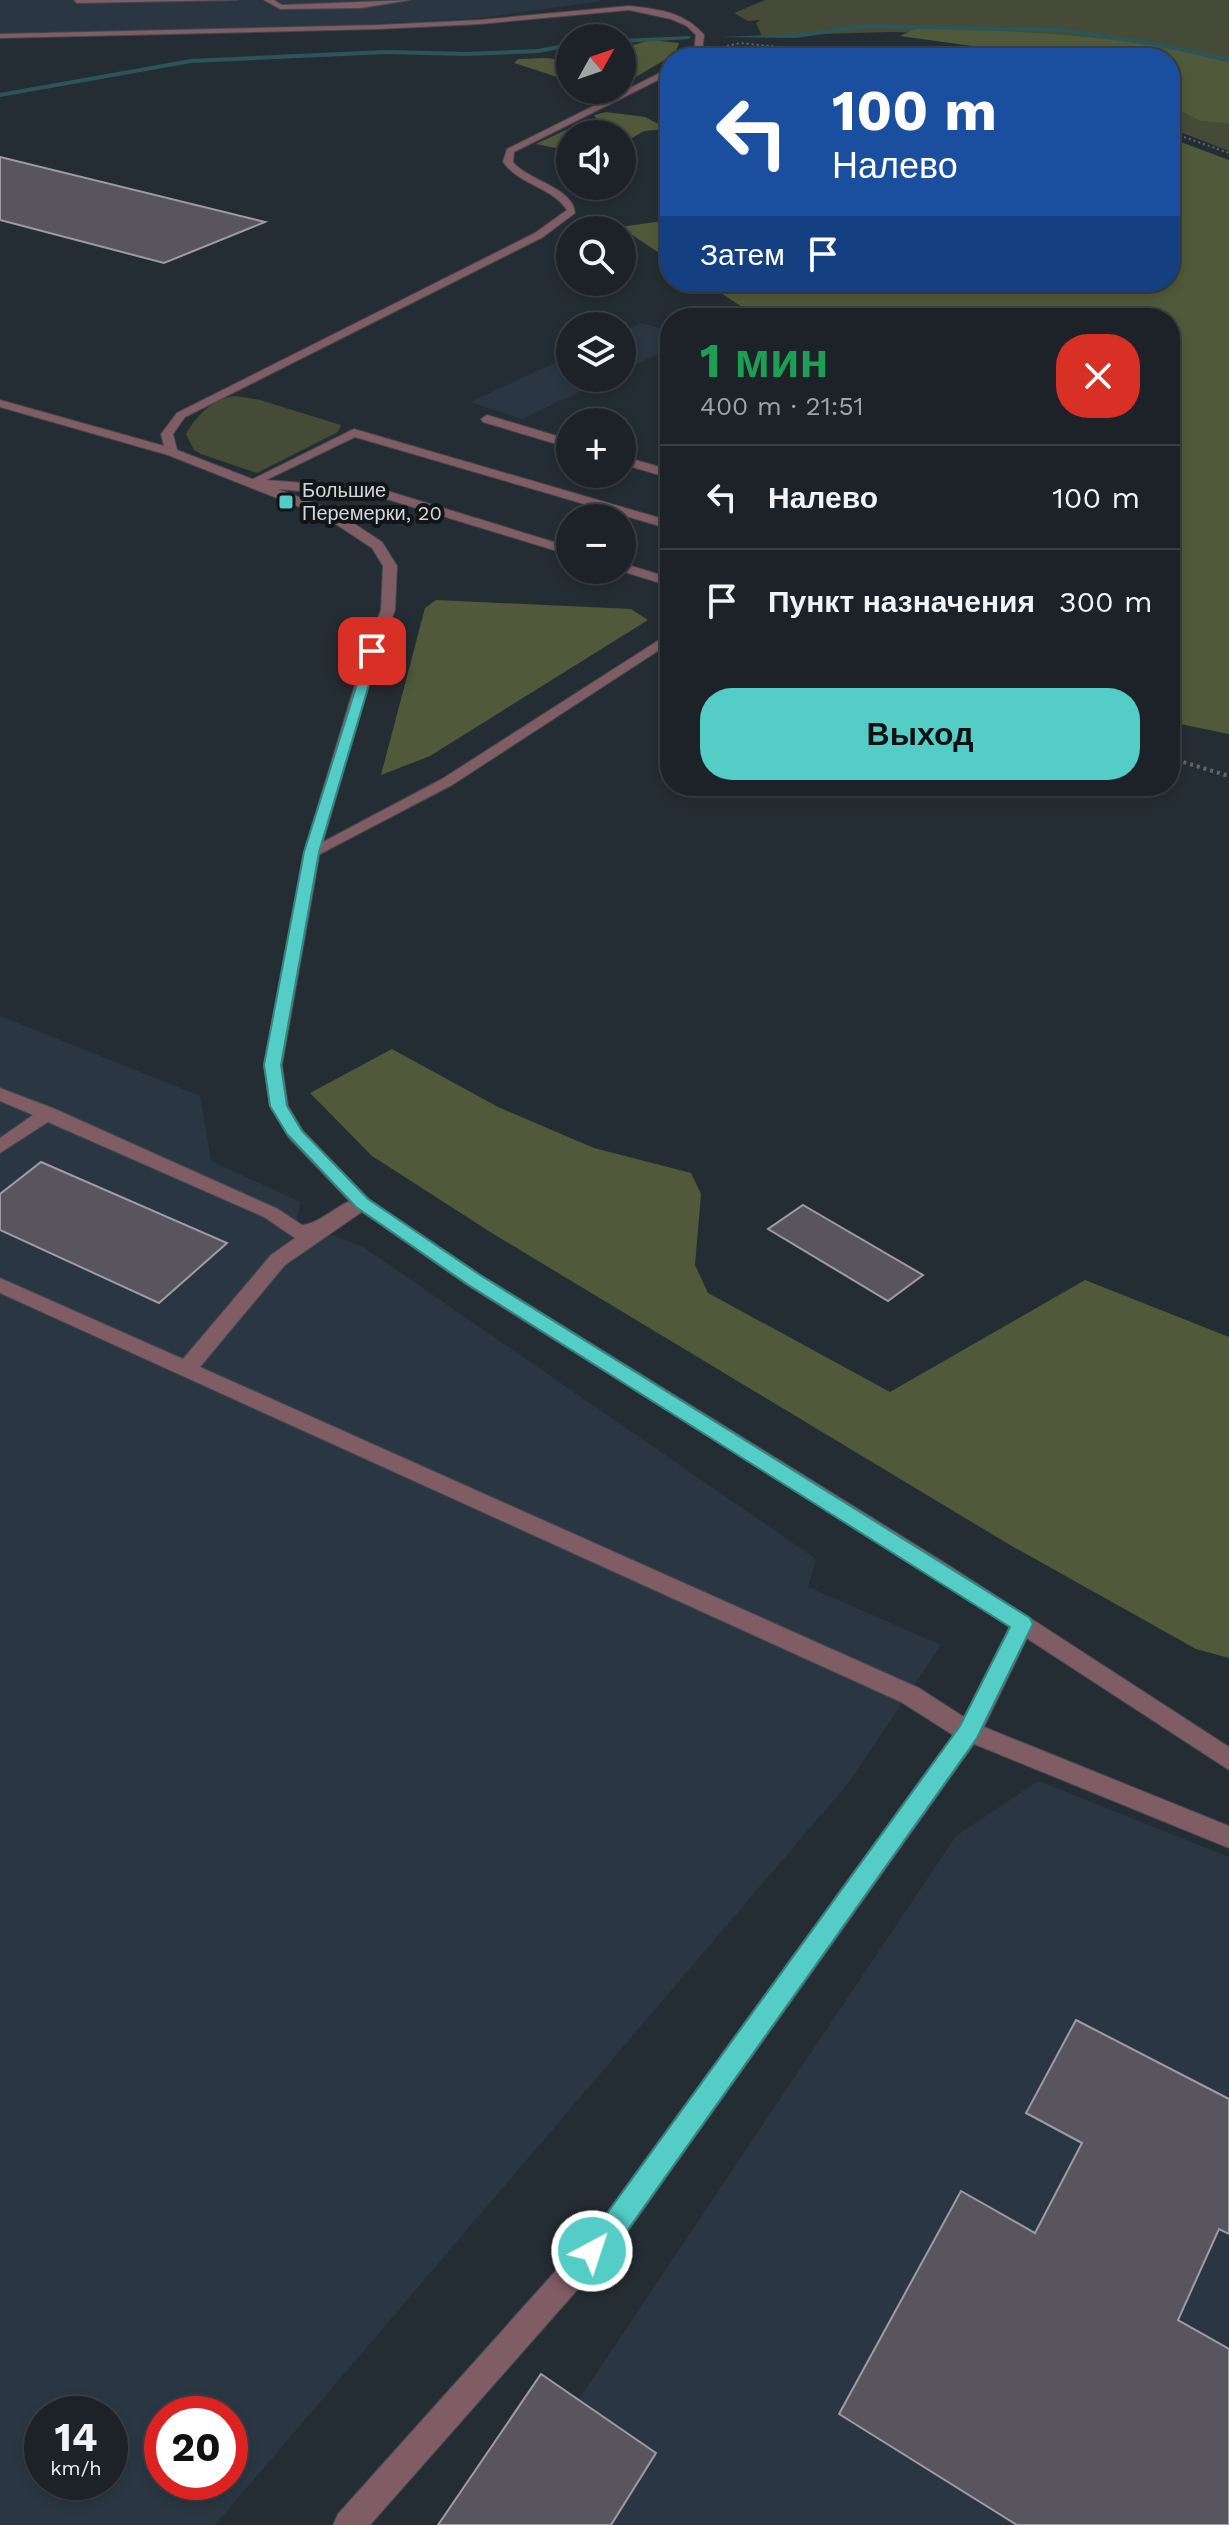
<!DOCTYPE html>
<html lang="ru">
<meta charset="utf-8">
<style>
body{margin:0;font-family:"Work Sans",sans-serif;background:#292f33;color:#f1f3f6;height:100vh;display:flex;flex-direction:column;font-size:30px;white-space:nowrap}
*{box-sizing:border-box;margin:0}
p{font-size:26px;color:#a0a4a7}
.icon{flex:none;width:44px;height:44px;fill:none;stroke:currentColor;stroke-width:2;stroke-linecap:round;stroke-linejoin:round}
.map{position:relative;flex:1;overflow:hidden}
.drawer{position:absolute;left:660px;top:308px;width:520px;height:488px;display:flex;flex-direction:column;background:#1c2227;border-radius:32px;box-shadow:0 4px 12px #0003,0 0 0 2px #3a3f44}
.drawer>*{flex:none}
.banner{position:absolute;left:660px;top:48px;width:520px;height:244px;border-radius:32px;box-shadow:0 4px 12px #0003,0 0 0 2px #3a3f44;background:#1a4fa0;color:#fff;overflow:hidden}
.needle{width:52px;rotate:50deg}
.tools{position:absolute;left:556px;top:24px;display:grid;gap:16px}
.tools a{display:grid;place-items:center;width:80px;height:80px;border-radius:50%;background:#1c2227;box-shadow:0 4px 12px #0003,0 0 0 2px #3a3f44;font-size:40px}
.speed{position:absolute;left:24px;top:2396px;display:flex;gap:16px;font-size:40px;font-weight:700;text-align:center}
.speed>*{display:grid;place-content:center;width:104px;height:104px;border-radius:50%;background:#1c2227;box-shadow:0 4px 12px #0003,0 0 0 2px #3a3f44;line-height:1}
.speed small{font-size:20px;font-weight:400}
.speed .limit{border:12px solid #d22;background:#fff;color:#111}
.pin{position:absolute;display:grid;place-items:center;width:68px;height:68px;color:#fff;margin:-34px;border-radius:16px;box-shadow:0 4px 12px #0006}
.me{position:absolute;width:88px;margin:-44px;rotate:40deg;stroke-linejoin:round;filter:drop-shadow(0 0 6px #0008)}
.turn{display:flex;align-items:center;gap:28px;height:168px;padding:0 40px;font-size:36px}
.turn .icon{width:104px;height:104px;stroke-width:2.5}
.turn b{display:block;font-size:56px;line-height:68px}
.then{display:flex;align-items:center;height:76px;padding:0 40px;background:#0003;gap:16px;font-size:30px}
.round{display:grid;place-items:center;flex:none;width:84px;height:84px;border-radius:32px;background:#292f33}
.headline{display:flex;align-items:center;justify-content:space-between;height:136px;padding:0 40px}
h1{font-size:48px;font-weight:700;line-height:60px;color:#1e9e55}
.action{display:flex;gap:16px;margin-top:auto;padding:16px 40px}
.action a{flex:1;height:92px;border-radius:32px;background:#54cdc7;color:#111;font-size:32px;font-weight:700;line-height:92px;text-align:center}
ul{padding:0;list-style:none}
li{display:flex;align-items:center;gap:24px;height:104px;padding:0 40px;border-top:2px solid #3a3f44}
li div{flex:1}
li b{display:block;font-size:30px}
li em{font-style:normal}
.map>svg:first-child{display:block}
.built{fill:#2a3742;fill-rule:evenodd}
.green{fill:#454b37}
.forest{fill:#51593b}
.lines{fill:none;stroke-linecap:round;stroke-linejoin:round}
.stream{fill:#2c555a;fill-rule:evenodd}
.building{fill:#58555f;stroke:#9e9ba6;stroke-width:2}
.service-casing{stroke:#41484f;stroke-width:2}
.minor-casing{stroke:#41484f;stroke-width:2}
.path-far1{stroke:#60676d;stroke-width:2;stroke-dasharray:2 3;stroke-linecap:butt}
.path{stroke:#60676d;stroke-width:4;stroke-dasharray:3 4;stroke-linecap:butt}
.service{fill:#805c65;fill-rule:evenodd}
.minor{fill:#805c65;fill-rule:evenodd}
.route{fill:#54cdc7;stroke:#378581;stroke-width:2}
.poi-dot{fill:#54cdc7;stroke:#111518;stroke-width:3}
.labels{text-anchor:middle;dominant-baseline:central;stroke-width:8;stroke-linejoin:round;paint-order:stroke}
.far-poi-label{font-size:20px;fill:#d2d7dc;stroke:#111518;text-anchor:start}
</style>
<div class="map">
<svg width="1229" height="2525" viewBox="0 0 1229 2525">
<rect width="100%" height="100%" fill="#252d34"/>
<path class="built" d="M0,0H600L602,1L480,18L354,25L0,34Z
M641,323L670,331V348L622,371V332Z
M570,356V378H608L522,419L470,402Z
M0,1016L200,1096L211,1161L300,1202L297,1222L363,1247L816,1559L808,1587L941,1645L849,1782L215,2525H0ZM42,2414H110V2482H42ZM162,2414H230V2482H162Z
M1038,1781L1229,1857V2525H495L956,1836Z"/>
<path class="green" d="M765,0H1229V76L1152,48L1024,34L888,32L762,36L756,23L761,20L748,21L734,13Z
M1170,106L1200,121L1229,124V151L1170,128Z
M236,396L260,400L341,425L338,432L257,473L201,454L194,450L186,434C197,415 213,398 236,396Z"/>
<path class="forest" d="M917,28C993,30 1069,33 1144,44C1173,48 1201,56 1229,62V124L1200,121L1170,106V58H1022L972,46L900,36Z
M650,40L679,43L675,54L622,85V53L630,46Z
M546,58L570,61V81L514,63L518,59Z
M606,112L645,117L668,129L644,131L622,144V134H570V151L536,144L572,127L598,121L594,115Z
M1170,138L1229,160V734L1170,722V318H759L704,282H1170Z
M670,220V260L620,227Z
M436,600L631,609L648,620L430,756L381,775L425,608Z
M392,1049L498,1107L594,1148L691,1173L701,1194L695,1265L708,1293L890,1392L1085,1280L1229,1337V1658L1196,1649L1010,1545L495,1235L372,1156L310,1093Z"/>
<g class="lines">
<path class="stream" d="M864,24L1060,28L1151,41L1229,58V62L1151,45L1060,32L864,28L796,38L720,37L796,34Z
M691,36L689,39L622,43V39Z
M570,43V47L538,53L467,56L386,54L191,63L0,97V93L191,59L386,50L467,52L538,49Z"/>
</g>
<path class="building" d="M0,157L265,222L164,263L0,220Z
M41,1162L227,1243L159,1303L0,1230V1194Z
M803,1205L923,1275L888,1301L768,1229Z
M1076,2020L1229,2099V2234L1219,2229L1178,2320L1229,2349V2525H1017L839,2414L961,2191L1035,2233L1082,2143L1026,2113Z
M541,2374L656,2453L611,2525H438Z"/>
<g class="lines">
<defs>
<path id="service" d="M74,0H237L77,3Z
M264,0H274L282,5L410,0L361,8L280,9Z
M487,415L570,440V448L483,422L481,419Z
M354,429L670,521V529L355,437L266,480L381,489L570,547V555L380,497L251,487L245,483Z
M622,456L670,470V478L622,464Z
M622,563L670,578V586L618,570H622Z
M670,633V643L452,785L318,855H306L304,852L442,779Z
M0,1088L55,1109L278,1209L302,1225C325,1223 346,1193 369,1199L372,1203L369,1207L285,1265L200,1367L919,1688L964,1717L1014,1618L1022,1615L1030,1618L1034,1624L984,1727L1229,1826V1848L974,1744L623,2238L370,2525H333L338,2514L603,2218L953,1735L901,1702L0,1293V1278L183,1359L271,1255L295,1238L264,1217L48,1122L0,1153V1138L33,1115L0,1101Z"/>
<path id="minor" d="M629,6C657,9 685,12 704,35L702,52L695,58H685L694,51L696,35L687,26L671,19L629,10L480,24L378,29L0,38V34L378,25L480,20Z
M670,68V74L514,152L513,162C528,181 573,187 575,213L543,237L185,417L173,434L177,450L335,511L382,542L397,566L395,610L379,651L320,852L282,1065L288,1106L303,1131L369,1199L481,1275L950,1566L1229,1747V1770L934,1578L467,1285L355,1207L289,1138L270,1106L264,1065L304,852L365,651L381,610L383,566L372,548L325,517L168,455L0,407V400L164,446L161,434L177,413L535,233L567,210C552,187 521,186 503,162L507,149Z"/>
</defs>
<use href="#service" class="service-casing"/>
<use href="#minor" class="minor-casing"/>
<path class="path-far1" d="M727,46L740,43L885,58
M1170,132L1229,153"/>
<path class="path" d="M1170,758L1229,776"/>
<use href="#service" class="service"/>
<use href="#minor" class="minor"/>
</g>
<path class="route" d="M368,649L379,651L319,852L281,1065L287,1106L302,1131L368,1199L480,1275L1030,1618L1033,1624L977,1738L622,2238L602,2260L592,2264L583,2260L579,2251L583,2242L603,2219L960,1726L1010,1627L467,1284L356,1207L287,1134L270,1106L264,1065L304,852Z"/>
<rect class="poi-dot" x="278" y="494" width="16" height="16" rx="4"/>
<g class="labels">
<g class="far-poi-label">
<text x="302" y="490">Большие<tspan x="302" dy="23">Перемерки, 20</tspan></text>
</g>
</g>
</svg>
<div class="tools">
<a><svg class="needle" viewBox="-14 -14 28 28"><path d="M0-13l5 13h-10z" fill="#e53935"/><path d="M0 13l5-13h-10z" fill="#a0a4a7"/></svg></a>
<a><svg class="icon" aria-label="sound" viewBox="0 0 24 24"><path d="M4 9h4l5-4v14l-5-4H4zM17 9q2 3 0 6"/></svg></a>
<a><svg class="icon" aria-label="search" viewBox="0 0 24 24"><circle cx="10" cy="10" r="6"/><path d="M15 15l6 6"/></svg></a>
<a><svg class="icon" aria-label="layers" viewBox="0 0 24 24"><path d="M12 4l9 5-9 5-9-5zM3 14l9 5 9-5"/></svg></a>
<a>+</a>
<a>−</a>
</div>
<div class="speed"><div>14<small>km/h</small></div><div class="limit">20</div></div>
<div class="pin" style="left:372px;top:651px;background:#d93025"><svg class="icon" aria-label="arrive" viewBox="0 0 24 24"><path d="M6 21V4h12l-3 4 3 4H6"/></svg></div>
<svg class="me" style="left:592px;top:2251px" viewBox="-20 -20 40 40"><circle r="17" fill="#54cdc7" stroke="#fff" stroke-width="3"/><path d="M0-11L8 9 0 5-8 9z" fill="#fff"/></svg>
<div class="banner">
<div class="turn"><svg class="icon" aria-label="left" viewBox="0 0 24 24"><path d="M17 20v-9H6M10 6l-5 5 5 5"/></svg><div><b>100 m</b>Налево</div></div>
<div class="then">Затем<svg class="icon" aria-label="arrive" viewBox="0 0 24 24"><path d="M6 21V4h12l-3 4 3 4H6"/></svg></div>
</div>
<section class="drawer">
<div class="headline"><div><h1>1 мин</h1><p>400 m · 21:51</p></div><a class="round" style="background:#d93025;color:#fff"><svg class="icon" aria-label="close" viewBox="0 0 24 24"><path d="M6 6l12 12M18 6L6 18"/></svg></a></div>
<ul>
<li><svg class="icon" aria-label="left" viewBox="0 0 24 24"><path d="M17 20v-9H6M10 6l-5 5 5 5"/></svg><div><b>Налево</b></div><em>100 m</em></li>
<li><svg class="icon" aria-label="arrive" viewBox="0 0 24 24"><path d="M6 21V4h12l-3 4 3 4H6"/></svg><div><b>Пункт назначения</b></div><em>300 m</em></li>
</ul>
<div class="action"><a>Выход</a></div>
</section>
</div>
